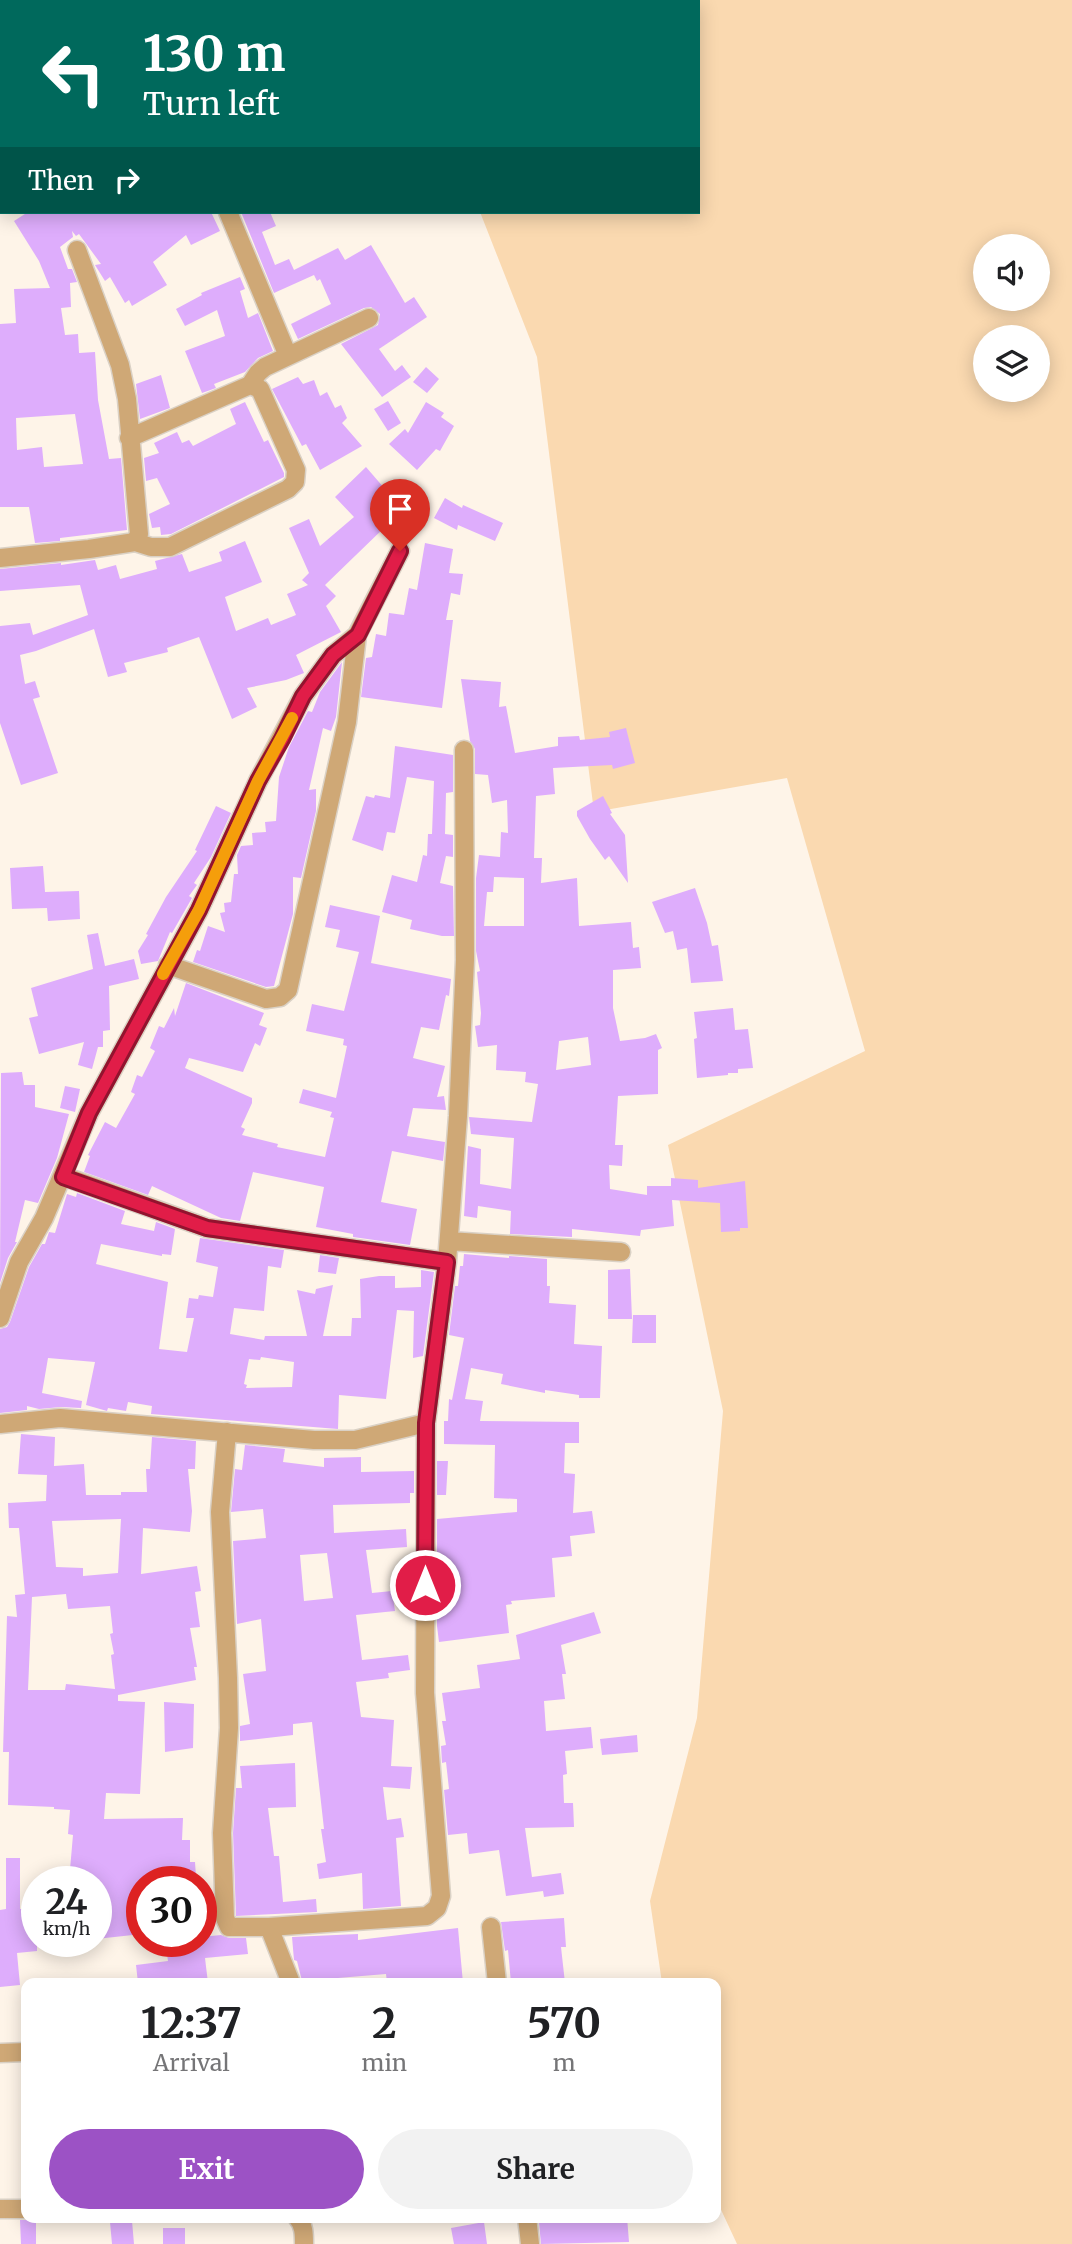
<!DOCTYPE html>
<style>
body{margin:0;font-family:Merriweather,serif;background:#f2f2f2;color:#202124;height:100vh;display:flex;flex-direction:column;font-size:26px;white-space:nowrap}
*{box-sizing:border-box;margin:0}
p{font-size:23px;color:#757577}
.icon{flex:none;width:38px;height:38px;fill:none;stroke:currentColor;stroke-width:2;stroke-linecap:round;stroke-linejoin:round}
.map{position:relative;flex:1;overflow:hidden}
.details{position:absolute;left:21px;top:1978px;width:700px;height:245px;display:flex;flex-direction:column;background:#fff;border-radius:14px;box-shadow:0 4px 18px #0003}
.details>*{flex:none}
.hud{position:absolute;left:0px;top:0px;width:700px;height:214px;box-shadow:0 4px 18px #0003;background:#00695c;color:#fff;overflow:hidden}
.fabs{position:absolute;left:973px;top:234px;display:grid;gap:14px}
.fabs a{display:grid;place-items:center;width:77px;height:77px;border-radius:50%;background:#fff;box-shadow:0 4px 18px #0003;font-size:35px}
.speed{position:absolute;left:21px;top:1866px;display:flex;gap:14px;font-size:35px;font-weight:700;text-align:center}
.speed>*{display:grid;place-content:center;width:91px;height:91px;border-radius:50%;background:#fff;box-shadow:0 4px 18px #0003;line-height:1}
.speed small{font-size:18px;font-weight:400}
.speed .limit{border:10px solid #d22;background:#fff;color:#111}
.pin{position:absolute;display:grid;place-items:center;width:60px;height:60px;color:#fff;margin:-72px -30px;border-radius:50% 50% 50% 0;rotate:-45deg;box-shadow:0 0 7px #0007}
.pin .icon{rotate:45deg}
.me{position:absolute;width:77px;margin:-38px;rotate:0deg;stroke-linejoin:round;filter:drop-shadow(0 0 5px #0008)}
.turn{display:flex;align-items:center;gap:24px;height:147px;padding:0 28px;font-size:32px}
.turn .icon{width:91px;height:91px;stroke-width:2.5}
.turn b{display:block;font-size:49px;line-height:60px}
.then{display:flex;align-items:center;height:66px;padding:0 28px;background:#0003;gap:14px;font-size:26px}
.eta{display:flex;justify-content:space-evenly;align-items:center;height:119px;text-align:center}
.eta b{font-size:42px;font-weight:700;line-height:49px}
.action{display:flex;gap:14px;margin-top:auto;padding:14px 28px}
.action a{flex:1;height:80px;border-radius:42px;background:#9c52c5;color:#fff;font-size:28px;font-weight:700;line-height:80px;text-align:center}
.action a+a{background:#f2f2f2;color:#202124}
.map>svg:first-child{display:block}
.green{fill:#fad9b0;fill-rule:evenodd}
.building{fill:#deadfc;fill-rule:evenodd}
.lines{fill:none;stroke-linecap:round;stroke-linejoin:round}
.minor-casing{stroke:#dad1c5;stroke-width:21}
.minor{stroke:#cfa876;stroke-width:18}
.route-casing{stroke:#92132f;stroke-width:18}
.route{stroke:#e11d48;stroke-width:12}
.slow{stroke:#f59e0b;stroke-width:12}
</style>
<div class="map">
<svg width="1072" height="2244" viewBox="0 0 1072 2244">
<rect width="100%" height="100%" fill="#fef4e8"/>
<path class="green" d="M398,0H1072V2244H737L716,2199V1983H662L650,1901L697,1718L723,1411L668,1145L865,1051L787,778L594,812L537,357L480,212H698V2ZM985,247H1038V299H985ZM985,338H1038V390H985Z"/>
<path class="building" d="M28,212H211L220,231L191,245L186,235L153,262L167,285L132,306L129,300L125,303L110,277L105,281L95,265L101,264L79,234L76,236L72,231L73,237L60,247L68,269H72L77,282L70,283L71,307L61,308L65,335L78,334L79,353L95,352L98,400L109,459L121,458L127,530L60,538V541L35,543L29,507H0V324L16,323L14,289L50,288L39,261L14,221ZM75,414L83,464L44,467L42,447L17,450L16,418Z
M241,212H270L276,226L262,232L275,265L289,259L294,270L338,248L345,260L371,245L405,303L414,297L427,317L379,349L395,371L402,365L411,377L382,397L341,344L378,325L380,314L371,307L364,308L298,339L291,324L331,304L320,279L317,281L314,275L274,293Z
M240,277L245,289L240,291L248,318L258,313L273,351L258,358L245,372L214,384L216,388L202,393L185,351L225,336L217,310L185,326L176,309L202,295L201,293Z
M426,367L439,379L427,393L413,382Z
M161,375L170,408L140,419L136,384Z
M298,377L303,384L314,380L320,396L327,392L335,408L341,405L347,418L342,423L362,446L320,470L306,444L302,446L272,389Z
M388,401L401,423L388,431L374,409Z
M245,402L264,442L268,440L284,473V477L171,534L161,535L160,527L152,528L149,514L170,504L157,478L146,481L144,458L159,453L154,443L177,432L182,443L189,440L193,446L236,424L230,409Z
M426,402L444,413L441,417L454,426L440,451L436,449L417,470L389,444L405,429L408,433Z
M366,467L391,496L374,511L387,525L325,585L336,596L326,606L341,632L296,655L304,673L286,680L247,688L257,707L232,719L199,637L167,648L168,652L124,663L127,672L108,677L94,629L36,651L20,655L25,684L35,681L40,697L33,699L58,773L21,785L0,723V626L30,623L33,635L88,615L80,585L0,591V569L61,563V565L95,560L98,570L116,565L120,579L157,569L155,561L182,554L189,572L222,561L219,552L245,541L262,582L225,597L236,631L268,618L271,625L296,615L287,594L308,585L302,580L309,573L289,528L309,519L320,546L354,517L335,497Z
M445,498L462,508L463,505L503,523L495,541L458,525L457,530L434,518Z
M425,543L453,549L449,573L463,574L460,595L451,593L446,620H453L442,708L361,697L366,658L372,657L376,634L386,636L389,613L404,615L409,588L417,590Z
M342,662L336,717L331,731L323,728L309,790L316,789V811L301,878L293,877V914L274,986L266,987L193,962L197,950L200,951L208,926L225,932L220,913L225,912L224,903L231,902L234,874H238L237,855L241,846L253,845L252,833L266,832L265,822L276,821L279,777L289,747L308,711L312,712L320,692Z
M461,679L501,682L499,707L506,706L515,753L558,746V737L579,736L580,740L610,737L609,732L626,728L635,763L613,769L612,765L553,768L555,794L536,796L534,858H542L541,883L577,878L579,926L631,922L633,948L639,947L641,968L613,970V1008L620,1041L645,1038L656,1034L662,1048L658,1050V1094L618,1096L615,1145H623L622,1166L609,1165L610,1189L647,1195V1186H671V1178L698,1180V1188L745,1181L748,1228H740V1231L721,1232L720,1203L672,1200L674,1226L641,1230L640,1236L572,1229V1237L510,1234L511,1211L478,1206L477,1218L464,1216L468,1146L481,1149L480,1184L511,1189L514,1138L471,1134L469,1117L532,1122L538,1084L525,1082L526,1072L496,1070L497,1045L478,1047L475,1026L480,1025L481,1013L477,972L480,971L476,951V878L479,855L500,857L501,832L508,833L507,800L492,803L488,775L475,774V749L470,741ZM494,877L524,878V926H484L487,892H493ZM588,1037L591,1065L556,1070L559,1041Z
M395,746L453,755V792L446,793L445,834L453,835V857L446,856L440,883L453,886L454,936H442L410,929L412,920L382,912L392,875L417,882L423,855L427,856L428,834H432L434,781L407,777L395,833L387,832L383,851L352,840L366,796L374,798L375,795L390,798Z
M603,796L612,813L610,814L625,835L628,883L609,856L605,860L590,839L577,816V811Z
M216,806L231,813L211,857L194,883L197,885L189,896L192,898L172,933L170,932L158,961L141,964L138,951L148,935L146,934L166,897L197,851L195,850Z
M43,866L45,892L79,891L80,919L48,921L47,908L12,909L10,868Z
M695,888L707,923L712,946L718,945L723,981L691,983L687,948L677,950L673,931L665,933L652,902Z
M330,905L380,916L371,963L451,979L449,996L446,995L439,1030L421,1027L413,1058L445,1066L437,1097L444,1096L446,1110L413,1108L407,1136L445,1142L443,1161L392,1151L381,1202L417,1209L410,1245L353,1237V1234L316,1227L324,1187L253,1172L240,1221L221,1218L152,1186L148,1195L84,1172L90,1156L88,1155L105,1122L116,1128L135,1094L131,1092L137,1075L142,1077L155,1051L150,1048L159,1026L164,1028L174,1008L175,1016L186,983L264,1013L259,1025L267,1028L260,1046L255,1043L243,1072L189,1058L185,1068L252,1098V1103L241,1127L245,1129L242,1135L278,1144L277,1147L325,1157L334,1118L330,1117L332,1112L299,1103L303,1089L336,1098L347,1046L343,1045L344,1039L306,1031L312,1004L344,1011L359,952L336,947L340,930L325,927Z
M98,933L105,966L134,959L139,979L109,986L110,1030L103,1031V1047H98L92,1069L78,1065L84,1042L39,1054L29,1018L38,1016L31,988L93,969L87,935Z
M733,1008L735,1030L748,1029L753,1068L738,1069V1073H728V1075L697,1078L694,1039L697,1038L694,1012Z
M22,1072L24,1085H35V1107L69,1114L57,1158L38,1203L25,1200L15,1242H17L8,1258L0,1283L1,1073Z
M65,1086L80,1089L75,1112L60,1108Z
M77,1193L125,1211L121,1224L154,1231L156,1222L175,1229L171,1255L162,1254V1256L101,1244L96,1264L168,1282L159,1349L187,1352L194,1318H186L189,1298L198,1299L199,1295L213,1297L218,1267L196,1262L200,1238L284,1250L281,1268L268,1266L264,1311L234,1308L230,1334L264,1340L265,1336H307L297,1290L315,1294L316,1289L333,1285L323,1336H351L352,1318H361L360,1279L379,1276H395V1288L421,1287V1270L434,1272L423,1356L413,1358L414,1311L397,1310L386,1399L339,1395L338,1429L151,1414L152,1406L128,1402L126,1411L108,1408L107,1411L86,1405L95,1362L48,1358L42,1393L82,1401L81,1408L61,1407L39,1409L27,1406V1410L0,1413V1329L7,1327L10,1322L29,1267L42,1244H45L49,1232L55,1233L67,1194L76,1197ZM261,1357L294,1362L292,1387L246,1388L247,1385L244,1384L249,1359L260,1360Z
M464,1254L509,1258V1256L547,1259V1286H550L549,1303L576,1305L574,1344L602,1346L600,1398H579V1395L545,1390V1393L501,1384L503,1374L471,1368L465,1399L483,1401L480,1421L579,1422V1443H565L564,1473L575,1474L573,1513L592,1511L595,1533L570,1536L572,1556L552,1558L555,1597L511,1601L512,1604L506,1605L509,1633L439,1642L437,1626V1519L517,1512V1499L494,1498L495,1445L444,1444V1421H448L449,1399L452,1400L464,1338L449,1335L455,1286H458L460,1266H463Z
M320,1255L339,1258L336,1274L318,1272Z
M630,1269L632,1319H608V1270Z
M633,1315H656V1343H632Z
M21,1434L55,1437L54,1466L84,1464L86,1495H121V1492H147L146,1469H150L152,1437L196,1441L195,1469H188L192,1511L190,1532L143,1528L141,1574L197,1566L201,1591L195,1592L200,1627L190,1628L197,1667H194L196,1680L118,1695V1701L145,1702L140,1794L106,1793L104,1819L183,1818L182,1840H190V1862H195L196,1877L143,1879L142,1883H138L142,1934L96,1939V1881H69L73,1835L68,1834L70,1810L54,1809V1807L8,1805L9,1752H3L7,1616L17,1617L15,1595L25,1594L19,1528H9L8,1503L46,1501L47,1475L18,1474ZM121,1519L118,1573L83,1576V1568L56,1567L52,1521ZM66,1594L68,1609L110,1606L113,1633L110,1634L114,1654L111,1655L115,1689L66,1684L65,1690H28L32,1597Z
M245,1445L285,1449L283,1462L324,1467V1458L361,1457V1472L414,1471V1493H410V1503L333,1505L334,1533L406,1529L407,1547L366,1550L372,1593L392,1591L395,1611L356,1615L362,1660L408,1655L410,1670L388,1673L389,1678L356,1682L361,1717L394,1720L391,1766L412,1767L410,1789L383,1787L387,1820L401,1818L404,1837L396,1838L401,1906L363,1909L362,1873L319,1879L317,1864L326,1862L321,1829H324L312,1722L293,1724V1735L240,1741V1726L250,1724L243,1674L266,1671L261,1619L237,1624L233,1541L266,1538L263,1509L231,1512L235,1469L242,1470ZM327,1553L333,1598L304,1601L300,1555Z
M437,1461H448L446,1495H437Z
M594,1612L601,1633L561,1645L566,1674H562L565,1699L544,1701L546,1731L591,1727L593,1748L565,1751L567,1774L563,1775L564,1803H573L574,1827L525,1828L532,1877L561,1873L564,1894L544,1897L543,1891L506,1896L499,1850L469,1854L467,1833L448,1835L444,1790L449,1789L446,1762L442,1763L441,1746L446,1745L442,1721H446L442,1693L480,1688L477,1665L520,1659L516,1635Z
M164,1702L194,1704L193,1748L165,1752Z
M637,1735L638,1752L602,1755L600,1739Z
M295,1763L296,1807L268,1808L274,1856H279L283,1902L316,1899L317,1912L236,1916L233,1833L236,1788H242L240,1766Z
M6,1858H20V1909L37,1908V1951L17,1953L20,1985L0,1987V1910L6,1909Z
M564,1918L566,1947H561L565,1983H511L508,1950L505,1951L501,1922Z
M458,1928L463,1983H387L386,1974L302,1981L297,1961L294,1960L292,1937L358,1934V1940Z
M221,1935L229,1938H246L248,1954L205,1958L208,1983H138L136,1965L168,1961L165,1941H201V1937Z
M563,2217H627L629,2242L541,2244L539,2223H544L543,2219Z
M20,2220H36V2244H21Z
M132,2221L134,2244H112L110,2222Z
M484,2222L487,2244H454L451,2228Z
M163,2228H185V2244H163Z"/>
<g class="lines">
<defs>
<path id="minor" d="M242,2L246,0
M0,147L2,146
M228,212L288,356
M250,385L258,373L265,367L369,318
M129,438L250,385L260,389L296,470L295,482L288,489L170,547H151L135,542
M0,558L89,549L135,542L139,534L127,399L120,365L77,250
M168,965L266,999L280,997L288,990L347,722L357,635
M63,1176L207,1228L447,1262
M449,1241L621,1252
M0,1318L19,1262L44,1218L89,1113L199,910L258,781L303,696L333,655L357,635L400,551
M0,1424L60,1418L314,1440H355L426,1423
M227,1432L220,1512L228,1678L229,1728L222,1833L225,1918L229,1927H269L427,1916L437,1908L441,1896L425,1693L426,1423L447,1262L458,1116L465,960L464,750
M269,1927L291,1983
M491,1927L497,1983
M0,2053L26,2052
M0,2209H26
M297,2217C304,2225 304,2234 304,2244
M527,2217L530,2244"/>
</defs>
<use href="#minor" class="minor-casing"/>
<use href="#minor" class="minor"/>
</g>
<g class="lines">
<defs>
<path id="route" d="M400,551L358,635L333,655L303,696L282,739L258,781L199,910L89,1113L63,1177L207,1228L447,1262L426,1423L425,1585"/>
</defs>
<use href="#route" class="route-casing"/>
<use href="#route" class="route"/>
<path class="slow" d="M163,974L199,910L258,781L292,718"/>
</g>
</svg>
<div class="fabs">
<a><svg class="icon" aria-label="sound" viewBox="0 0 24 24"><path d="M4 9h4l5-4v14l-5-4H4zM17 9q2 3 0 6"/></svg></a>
<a><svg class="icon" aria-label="layers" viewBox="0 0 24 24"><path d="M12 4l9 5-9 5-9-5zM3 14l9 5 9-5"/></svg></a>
</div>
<div class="speed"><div>24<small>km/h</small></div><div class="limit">30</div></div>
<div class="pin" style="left:400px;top:551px;background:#d93025"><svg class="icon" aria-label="arrive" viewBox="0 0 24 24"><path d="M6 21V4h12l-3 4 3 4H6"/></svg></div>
<svg class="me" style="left:425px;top:1585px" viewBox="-20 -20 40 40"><circle r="17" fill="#e11d48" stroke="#fff" stroke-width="3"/><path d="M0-11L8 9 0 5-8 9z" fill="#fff"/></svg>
<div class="hud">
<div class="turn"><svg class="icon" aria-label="left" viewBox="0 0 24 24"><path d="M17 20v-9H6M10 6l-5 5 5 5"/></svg><div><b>130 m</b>Turn left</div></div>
<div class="then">Then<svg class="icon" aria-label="right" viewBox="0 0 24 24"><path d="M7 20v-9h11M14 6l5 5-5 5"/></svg></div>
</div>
<section class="details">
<div class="eta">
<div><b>12:37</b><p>Arrival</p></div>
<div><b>2</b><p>min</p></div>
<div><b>570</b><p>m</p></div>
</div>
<div class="action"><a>Exit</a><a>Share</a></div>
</section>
</div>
